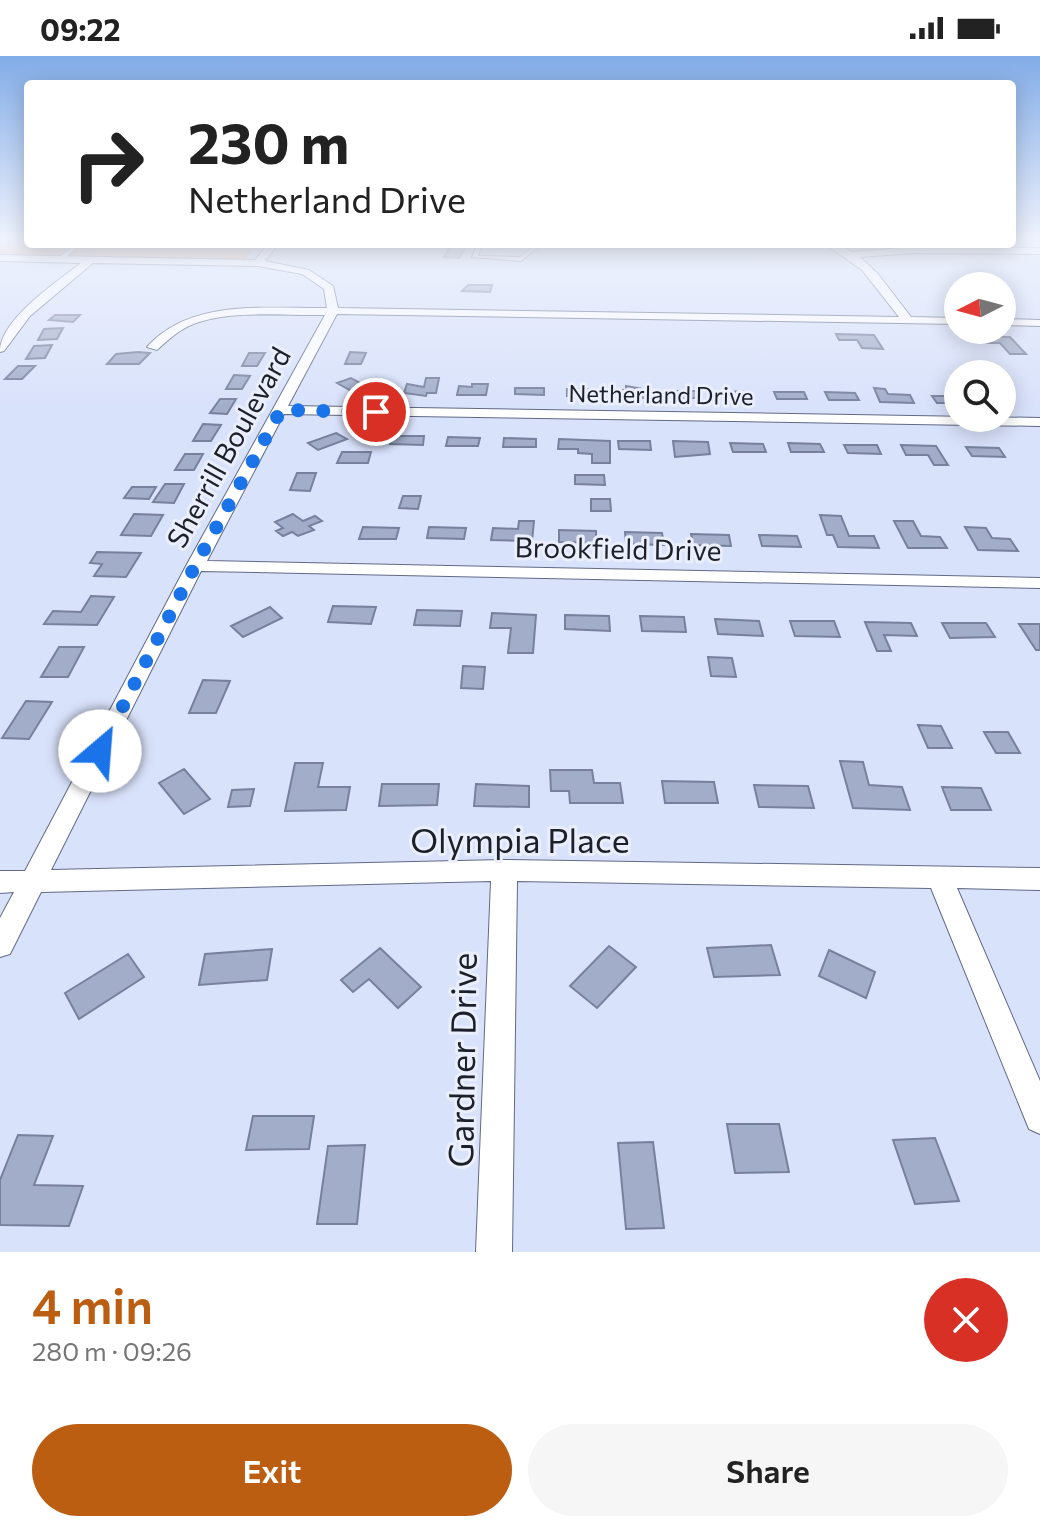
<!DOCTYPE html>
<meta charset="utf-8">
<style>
body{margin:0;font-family:Commissioner,sans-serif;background:#f6f6f6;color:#222;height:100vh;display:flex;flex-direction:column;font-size:30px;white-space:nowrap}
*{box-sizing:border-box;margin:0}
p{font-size:26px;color:#767676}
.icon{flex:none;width:44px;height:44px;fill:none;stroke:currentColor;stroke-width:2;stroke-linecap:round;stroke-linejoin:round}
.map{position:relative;height:1196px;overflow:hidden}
.details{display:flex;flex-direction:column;background:#fff;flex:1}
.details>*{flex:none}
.banner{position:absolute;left:24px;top:24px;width:992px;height:168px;border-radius:8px;box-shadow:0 4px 20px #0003;background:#fff;color:#222;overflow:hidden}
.needle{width:52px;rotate:264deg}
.controls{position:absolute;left:944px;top:216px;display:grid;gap:16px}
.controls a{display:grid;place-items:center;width:72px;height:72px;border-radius:50%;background:#fff;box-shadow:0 4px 20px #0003;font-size:40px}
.pin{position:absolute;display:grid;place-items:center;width:68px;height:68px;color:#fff;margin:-34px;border:4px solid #fff;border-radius:50%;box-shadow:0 2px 8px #0007}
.me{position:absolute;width:88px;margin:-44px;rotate:27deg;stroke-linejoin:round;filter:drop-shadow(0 0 6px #0008)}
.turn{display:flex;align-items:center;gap:28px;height:168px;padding:0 32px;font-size:36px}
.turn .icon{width:104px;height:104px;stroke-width:2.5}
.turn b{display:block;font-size:56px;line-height:68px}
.round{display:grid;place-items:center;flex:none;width:84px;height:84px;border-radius:42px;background:#f6f6f6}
.head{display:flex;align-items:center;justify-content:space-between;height:136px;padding:0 32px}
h1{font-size:48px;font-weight:600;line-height:60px;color:#bc5e12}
.button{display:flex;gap:16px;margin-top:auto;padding:16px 32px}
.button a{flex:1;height:92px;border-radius:48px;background:#bc5e12;color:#fff;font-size:32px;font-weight:600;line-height:92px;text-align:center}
.button a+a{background:#f6f6f6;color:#222}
.status{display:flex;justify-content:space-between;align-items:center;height:56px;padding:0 40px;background:#fff;direction:ltr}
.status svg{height:22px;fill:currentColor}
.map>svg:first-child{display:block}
.green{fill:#ecaf8b}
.building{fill:#a2adca;stroke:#77819d;stroke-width:2}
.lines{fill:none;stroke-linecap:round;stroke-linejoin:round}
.service-casing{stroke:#616a85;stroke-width:2}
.minor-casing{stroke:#616a85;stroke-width:2}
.service{fill:#fff;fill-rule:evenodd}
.minor{fill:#fff;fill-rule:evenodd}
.route{stroke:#1a73e8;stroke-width:14;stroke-dasharray:0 25.2}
.labels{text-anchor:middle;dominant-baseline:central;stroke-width:6;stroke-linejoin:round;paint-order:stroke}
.far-street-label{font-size:24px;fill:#1c202b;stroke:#ebeffc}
.street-label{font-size:28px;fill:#1c202b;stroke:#ebeffc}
.near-street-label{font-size:34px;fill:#1c202b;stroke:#ebeffc}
</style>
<div class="status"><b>09:22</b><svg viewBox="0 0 49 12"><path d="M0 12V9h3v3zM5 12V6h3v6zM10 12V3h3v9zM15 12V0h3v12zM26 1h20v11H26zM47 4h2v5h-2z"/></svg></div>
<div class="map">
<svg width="1040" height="1196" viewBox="0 0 1040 1196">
<rect width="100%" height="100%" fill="#d9e2fb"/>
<path class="green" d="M0,184H28V188H257L245,204L0,200Z"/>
<path class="building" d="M451,190L466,191L459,202L444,201Z
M492,229L490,236L462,235L468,229Z
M55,259H80L73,266L49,264Z
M63,272L57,283L38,284L44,273Z
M836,278L874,279L883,293L862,292L857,284H839Z
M982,281H1010L1026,298H1010L1000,287H987Z
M52,289L45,302L26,303L34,290Z
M138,296L150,297L139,308H107L116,298Z
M350,296L366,297L361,308H345Z
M249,297H265L257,310H242Z
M18,310H35L22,323H5Z
M234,319L250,320L242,333H226Z
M351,322L369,332L355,337L337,327Z
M426,322H439L436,337H427L426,340L404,337L407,328L424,331Z
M472,328H488L486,339H457L459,330L472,331Z
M626,330L649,334V342L618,341L617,334H626Z
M515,332H544V339L515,338Z
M874,332L885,333L888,338L910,339L914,347L880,346Z
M567,333H596L597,340H567Z
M670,335H699L701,342H671Z
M721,335L751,336L753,343L723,342Z
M774,336H804L807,343H777Z
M825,336L855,337L859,344H829Z
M932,340H958V347H937Z
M220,343H236L227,358L210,357Z
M203,368L221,369L211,385H193Z
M336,377L347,383L318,394L308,387Z
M393,380H424L423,389L390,388Z
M448,381L480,382L478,390H446Z
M504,382L536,383V391H503Z
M559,383L610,385V407H592V398L578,397V393H558Z
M618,385H650L651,394L619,393Z
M673,385L708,386L710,398L675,401Z
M730,387L763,388L766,396H733Z
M788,387L820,388L824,396H791Z
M844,389H877L881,398L848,397Z
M901,389L936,390L948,409H934L928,399H906Z
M966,391L999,392L1005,401L972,400Z
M342,396H371L368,407H337Z
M185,398H203L194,414H175Z
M297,417H316L310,435L290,434Z
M575,419H604L605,429L575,428Z
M165,428H184L174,447L153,446Z
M132,431H156L149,443L124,442Z
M403,440H421L418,453L399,452Z
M591,443H610L611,455H591Z
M134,458L163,459L151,480L121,479Z
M293,458L303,465L315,460L322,465L309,470L314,474L298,480L292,476L283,480L276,475L283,472L275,466Z
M820,459L841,460L849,480H874L879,492L838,491L833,479H827Z
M519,465H534L532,485L491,484L493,472L518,473Z
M894,465H913L921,480L940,481L947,492H908Z
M363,471L399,472L396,483H359Z
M429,471L466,472L464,483L427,482Z
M965,471L986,472L992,482L1010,483L1018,495L978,494Z
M559,474L596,475V487L559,486Z
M625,476L662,477L664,489L626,488Z
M691,478L729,479L731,490L693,489Z
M759,479L797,480L801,491L762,490Z
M97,496L141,497L126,521L94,520L102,508L90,507Z
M91,540L114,541L97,569L44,568L53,555L81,556Z
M333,550L376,551L371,568L328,566Z
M270,551L282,562L243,581L231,570Z
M417,554L462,555L460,570L414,569Z
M492,557L536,559L533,597H508L511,572H490Z
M565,559L609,560L610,575L565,573Z
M640,560L684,561L686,576L642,575Z
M715,563L759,565L763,580L718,578Z
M790,565H834L840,581L795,580Z
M865,566L911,567L917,580L884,579L891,595H877Z
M942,567H986L995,581L950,582Z
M1019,568H1040V594H1036Z
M59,591H84L68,621H41Z
M708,601L732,602L736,621L711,620Z
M463,610L485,611L483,633L461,632Z
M203,624L230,625L216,657H189Z
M26,645L52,646L29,683L2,682Z
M918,669L941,670L952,692H928Z
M984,676H1008L1020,697H996Z
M840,705L863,706L869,729L902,731L910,754L853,752Z
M295,707H323L318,731H350L346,754L285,755Z
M184,713L210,743L184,758L159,727Z
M550,714H592L594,727H620L623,747H570L569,735H551Z
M662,725L714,726L718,747H665Z
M382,728H439L437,749L379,750Z
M476,728L529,730V751L474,750Z
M754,729L808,730L814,752L759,751Z
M942,731L981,732L991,754H951Z
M254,733L250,750L228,751L232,734Z
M771,889L780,919L714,921L707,892Z
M609,890L636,911L597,952L570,930Z
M380,892L421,931L398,952L369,923L353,936L341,924Z
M272,893L267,924L199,929L205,898Z
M829,894L875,916L866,942L819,920Z
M128,898L144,921L79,963L65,937Z
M253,1060H314L309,1093L246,1094Z
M727,1068H779L789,1116L735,1117Z
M18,1079L53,1080L34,1129L83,1130L69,1170L0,1169V1124Z
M935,1082L959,1145L915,1148L893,1084Z
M653,1086L664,1172L626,1173L618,1087Z
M365,1089L357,1168H317L328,1090Z"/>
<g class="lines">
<defs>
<path id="service" d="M77,188H82L62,204H58V202Z
M478,188H482L478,200L520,201L537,188H542L521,205L472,201Z"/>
<path id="minor" d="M268,188H278L265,205L309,214L333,230L338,252L899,261L862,214L825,188H837L852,196L913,191L1040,192V198L913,197L860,201L878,218L911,261L958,262V268L337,258L288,350L1040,362V370L284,358L207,505L1040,522V532L201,515L51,814L504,804L1040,812V834L957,832L1040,1025V1078L1029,1073L931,832L517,825L512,1196H476L491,825L41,836L10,898L0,901V862L14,836L0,837V815H25L186,510L325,259C285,260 237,254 199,266C182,271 170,282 157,294L147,291C191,242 266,253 327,252L324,233L302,218L258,210L93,207L30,260L4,295L0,296C0,263 57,226 81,207L0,205V199L255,204Z
M587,188H772L767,191H592Z
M1002,263L1040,264V270L1002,269Z"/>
</defs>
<use href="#service" class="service-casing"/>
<use href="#minor" class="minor-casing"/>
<use href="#service" class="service"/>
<use href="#minor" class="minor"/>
</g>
<linearGradient id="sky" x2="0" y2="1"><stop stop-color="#82ace7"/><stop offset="0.52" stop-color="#eef2fd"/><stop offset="1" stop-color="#eef2fd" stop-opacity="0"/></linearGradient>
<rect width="1040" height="352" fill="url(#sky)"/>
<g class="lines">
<path class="route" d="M100,695L195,510L281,354L376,356"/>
</g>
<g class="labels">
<g class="far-street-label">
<text transform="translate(661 338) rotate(1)">Netherland Drive</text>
</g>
<g class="street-label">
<text transform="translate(228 391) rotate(-61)">Sherrill Boulevard</text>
<text transform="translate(618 492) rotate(1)">Brookfield Drive</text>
</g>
<g class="near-street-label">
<text x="520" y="783">Olympia Place</text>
<text transform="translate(461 1004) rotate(-89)">Gardner Drive</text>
</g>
</g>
</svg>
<div class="controls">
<a><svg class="needle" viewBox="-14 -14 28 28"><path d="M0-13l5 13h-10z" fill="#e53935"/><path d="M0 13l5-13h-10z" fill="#767676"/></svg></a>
<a><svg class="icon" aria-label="search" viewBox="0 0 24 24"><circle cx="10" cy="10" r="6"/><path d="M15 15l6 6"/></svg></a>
</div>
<div class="pin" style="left:376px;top:356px;background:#d93025"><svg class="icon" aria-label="arrive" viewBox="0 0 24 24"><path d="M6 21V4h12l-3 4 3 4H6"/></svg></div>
<svg class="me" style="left:100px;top:695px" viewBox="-20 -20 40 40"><circle r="19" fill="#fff"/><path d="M0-13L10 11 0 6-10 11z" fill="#1a73e8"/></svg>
<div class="banner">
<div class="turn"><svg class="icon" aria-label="right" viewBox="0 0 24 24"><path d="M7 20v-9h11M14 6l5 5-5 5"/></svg><div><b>230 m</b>Netherland Drive</div></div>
</div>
</div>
<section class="details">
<div class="head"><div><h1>4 min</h1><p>280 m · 09:26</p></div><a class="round" style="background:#d93025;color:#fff"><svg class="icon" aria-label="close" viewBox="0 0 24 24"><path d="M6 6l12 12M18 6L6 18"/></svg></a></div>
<div class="button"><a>Exit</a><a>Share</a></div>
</section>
